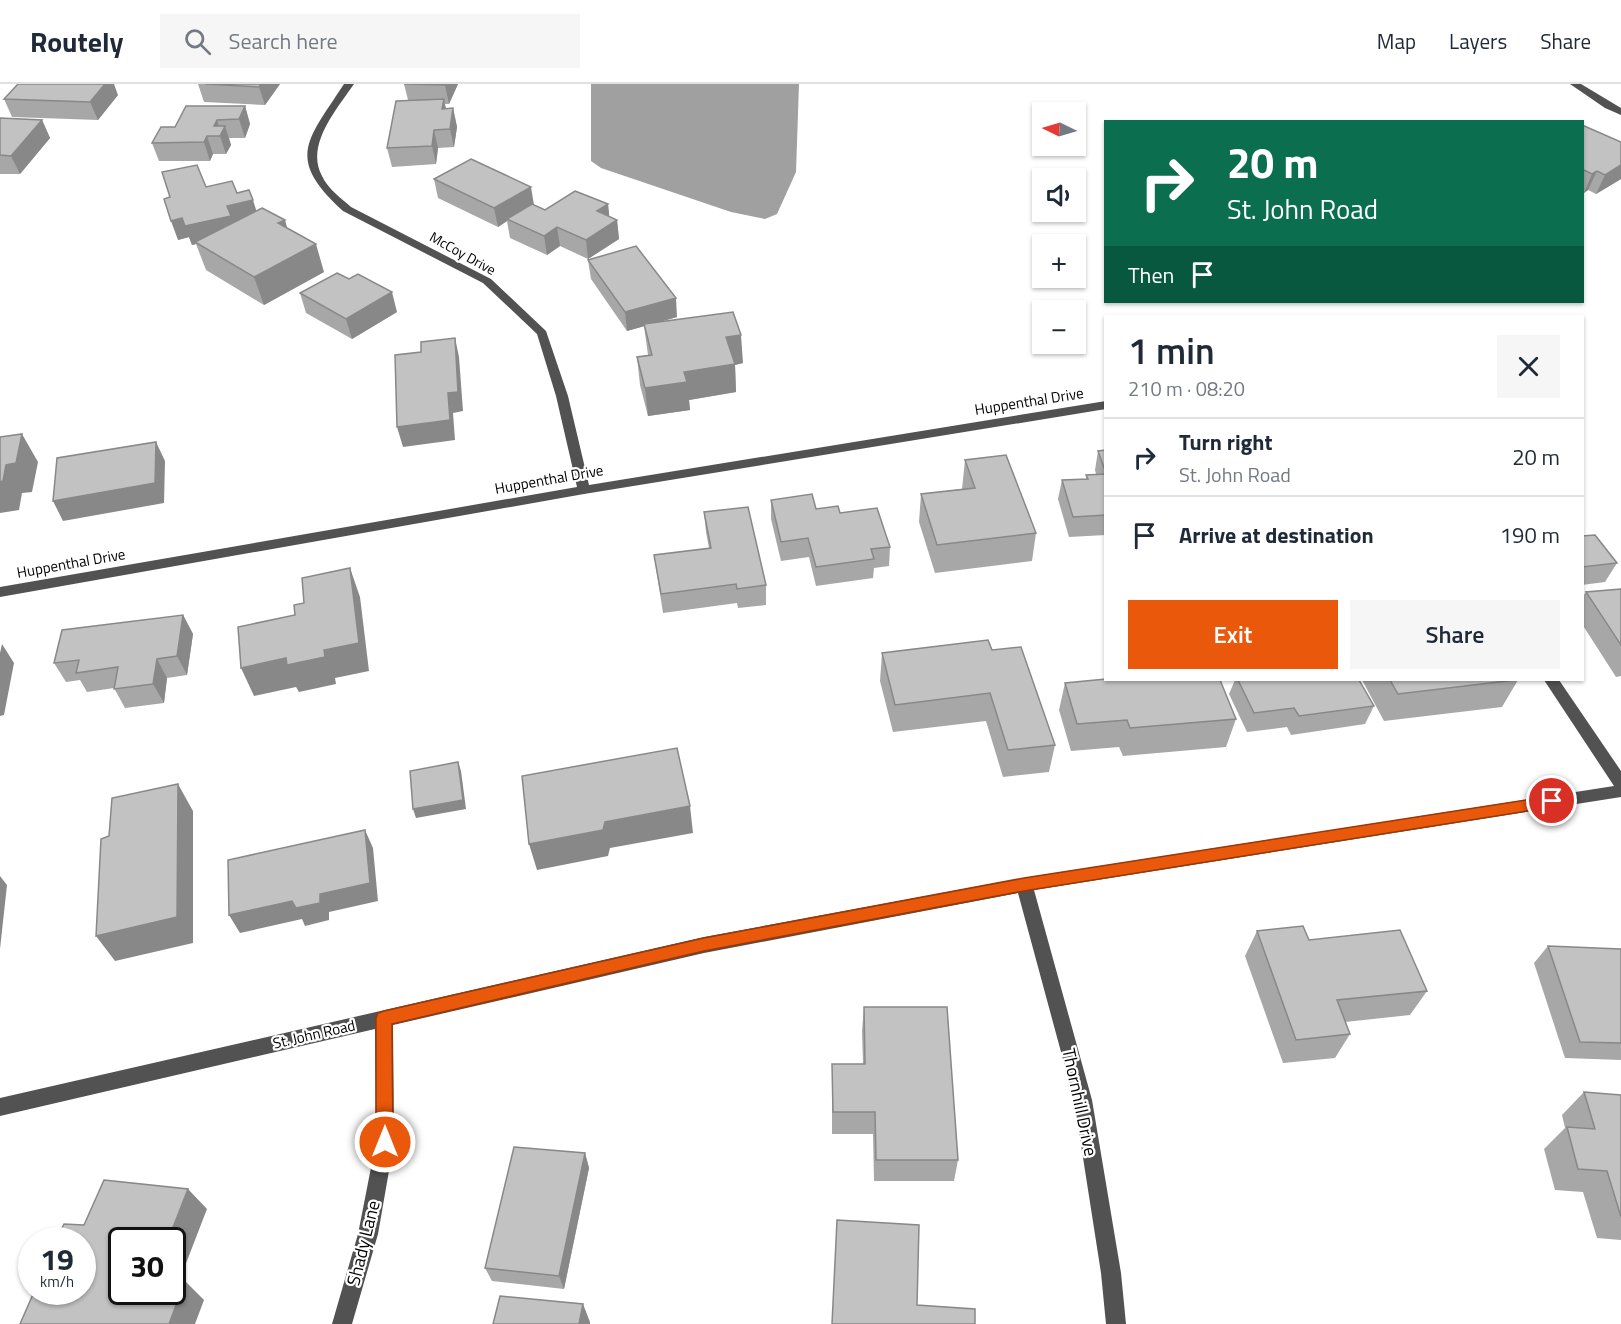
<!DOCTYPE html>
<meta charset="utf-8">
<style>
body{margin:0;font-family:"Titillium Web",sans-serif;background:#f6f6f7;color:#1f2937;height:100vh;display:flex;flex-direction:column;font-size:22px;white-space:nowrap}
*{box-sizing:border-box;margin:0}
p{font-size:20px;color:#747a83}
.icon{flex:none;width:33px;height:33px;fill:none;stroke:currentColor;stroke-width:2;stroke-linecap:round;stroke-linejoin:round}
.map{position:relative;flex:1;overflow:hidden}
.sheet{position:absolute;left:1104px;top:231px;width:480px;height:366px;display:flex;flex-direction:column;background:#fff;border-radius:0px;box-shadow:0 2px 4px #0004}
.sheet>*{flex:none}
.guide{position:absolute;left:1104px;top:36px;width:480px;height:183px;border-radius:0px;box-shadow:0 2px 4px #0004;background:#0b6e4f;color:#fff;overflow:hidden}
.needle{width:39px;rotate:275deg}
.fabs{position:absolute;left:1032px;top:18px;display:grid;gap:12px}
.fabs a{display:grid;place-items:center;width:54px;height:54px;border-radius:0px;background:#fff;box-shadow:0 2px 4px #0004;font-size:30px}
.speed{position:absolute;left:18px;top:1143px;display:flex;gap:12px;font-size:30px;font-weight:700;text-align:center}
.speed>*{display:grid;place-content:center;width:78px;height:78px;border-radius:50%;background:#fff;box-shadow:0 2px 4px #0004;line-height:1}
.speed small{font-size:15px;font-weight:400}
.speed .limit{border:3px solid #111;border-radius:9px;background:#fff;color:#111}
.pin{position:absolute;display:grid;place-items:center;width:51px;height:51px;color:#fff;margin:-26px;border:3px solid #fff;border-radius:50%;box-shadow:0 2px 6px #0007}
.me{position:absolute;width:66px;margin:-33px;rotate:0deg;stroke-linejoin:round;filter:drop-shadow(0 0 4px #0008)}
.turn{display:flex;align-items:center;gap:21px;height:126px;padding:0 24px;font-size:27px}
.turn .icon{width:78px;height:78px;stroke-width:2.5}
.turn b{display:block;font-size:42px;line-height:51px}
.then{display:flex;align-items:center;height:57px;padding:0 24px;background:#0003;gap:12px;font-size:22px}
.round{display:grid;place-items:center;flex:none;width:63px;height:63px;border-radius:0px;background:#f6f6f7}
.headline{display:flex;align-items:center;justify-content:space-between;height:102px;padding:0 24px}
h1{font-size:36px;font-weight:600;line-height:45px}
.action{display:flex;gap:12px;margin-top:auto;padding:12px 24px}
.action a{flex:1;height:69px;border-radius:0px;background:#ea580c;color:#fff;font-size:24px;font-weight:600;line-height:69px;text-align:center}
.action a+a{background:#f6f6f7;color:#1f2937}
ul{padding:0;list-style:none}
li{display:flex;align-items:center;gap:18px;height:78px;padding:0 24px;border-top:2px solid #e0e1e3}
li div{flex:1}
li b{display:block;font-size:22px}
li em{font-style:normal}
header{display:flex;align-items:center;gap:36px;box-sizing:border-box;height:84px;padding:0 30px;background:#fff;border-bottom:2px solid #e0e1e3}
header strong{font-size:28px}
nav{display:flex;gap:33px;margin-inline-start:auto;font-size:21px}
.search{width:420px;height:54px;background:#f6f6f7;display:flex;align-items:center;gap:15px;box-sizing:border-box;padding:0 21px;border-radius:0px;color:#747a83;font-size:22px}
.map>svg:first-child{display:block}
.water{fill:#a0a0a0}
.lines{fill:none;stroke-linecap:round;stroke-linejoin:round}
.minor{fill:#525252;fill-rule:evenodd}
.wall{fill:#a7a7a7}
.shaded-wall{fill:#888}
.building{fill:#c2c2c2;stroke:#888;stroke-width:1.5}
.route{fill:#ea580c;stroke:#983908;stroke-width:1.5}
.labels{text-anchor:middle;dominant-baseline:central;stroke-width:4.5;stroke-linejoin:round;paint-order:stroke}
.far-street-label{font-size:14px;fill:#000;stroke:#fff}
.street-label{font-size:15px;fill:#000;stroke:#fff}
.near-street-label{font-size:18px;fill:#000;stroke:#fff}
</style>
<header>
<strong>Routely</strong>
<div class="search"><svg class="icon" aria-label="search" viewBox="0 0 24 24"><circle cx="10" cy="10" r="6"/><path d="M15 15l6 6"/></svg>Search here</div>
<nav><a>Map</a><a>Layers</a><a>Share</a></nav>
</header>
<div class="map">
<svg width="1621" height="1240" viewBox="0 0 1621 1240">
<rect width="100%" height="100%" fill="#fff"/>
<path class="water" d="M591,0H799L796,88L777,130L765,135L731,128L601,84L591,77Z"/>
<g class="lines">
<path class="minor" d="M344,0H354C337,25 305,61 322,92C328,105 341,114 351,123L491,195L546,247L568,312L589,401L1106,317V325L584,410L0,513V503L577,403L556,312L537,250L483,199L343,127C285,74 307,57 344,0Z
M1570,0H1581L1621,24V31L1605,24Z
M1544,596H1559L1621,687V713L1034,806L1092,1016L1121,1189L1126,1240H1106L1101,1189L1074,1016L1018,809L704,869L393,941L394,1058L378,1150L352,1240H332L358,1150L376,1058L375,945L0,1032V1014L704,853L1024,794L1614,702Z"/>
</g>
<path class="wall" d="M198,0H280L265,21L204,18Z
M404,0H468H458L449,20H445L446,24H453L457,43L454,63L438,64L436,80L392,83L387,64L408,16Z
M118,11L98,36L12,33L4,15Z
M245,22L250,40L245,54H229L231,61L226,70H213L210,77H159L152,59L175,43Z
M0,34L42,36L50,54L20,90H0Z
M1582,41L1621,58V95L1596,110L1588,106L1584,109L1582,108Z
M434,95L534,121L545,126L608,120L609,132L617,136L619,155L588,175L560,162L547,171L510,154L507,137L498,143L438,114Z
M206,103L237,109L257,127L287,144L324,188L264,221L206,186L196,160L192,161L189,153L178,156Z
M588,176L677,233L660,238L743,279L735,281L736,308L689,316L690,326L648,332L640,301L637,273L648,271L644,242L627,247L591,195Z
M349,195L397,228L352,255L306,229L300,209Z
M1106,366V451L1069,453L1058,415L1062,396L1086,395V391L1096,390L1095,386L1098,367Z
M965,376L1036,449L1032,477L935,489L919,438L921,410L962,405Z
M771,416L840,429L890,463L889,482L874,484L873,494L816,502L809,473L781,477L771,435Z
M704,428L766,501V521L738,524L737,519L663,529L654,471L709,464L706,448Z
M1582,452L1617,479L1605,498L1582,501Z
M1621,505V592L1616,593L1582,540V513L1586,508Z
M183,531L193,550L187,591L167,594L164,619L125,624L114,604L87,608L80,596L66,598L54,579Z
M992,566L1055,661L1049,688L1003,693L986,637L893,648L880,597L882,569Z
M1235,596H1359L1374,622L1365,640L1291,651L1287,643L1247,648L1229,610Z
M1362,596H1518L1502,623L1384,637Z
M1065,599L1236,635L1226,663L1123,672L1119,663L1071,667L1059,626Z
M1257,847L1309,856L1427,907L1410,931L1345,938L1350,950L1335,974L1283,979L1245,872Z
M1548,862L1621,865V976L1565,974L1534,879Z
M864,923L958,1076L954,1097H874L873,1050H832V980H863L862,947Z
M1584,1008L1621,1011V1156L1597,1154L1583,1108L1555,1106L1544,1065L1565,1044L1562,1031Z
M585,1069L589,1084L564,1205L492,1197L485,1184Z"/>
<path class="shaded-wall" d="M105,0H114L118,11L98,36L90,18Z
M261,0H280L265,21L259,3Z
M446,0H458L449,20L445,1Z
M444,15L447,33L442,25Z
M245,22L250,40L245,54L239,35Z
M453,24L457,43L454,63L450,45Z
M42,36L50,54L20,90L11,72Z
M217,36L221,49L225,42L231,61L226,70L220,52L214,42Z
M434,46L438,64L436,80L432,62Z
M207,52L213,70L210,77L204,58Z
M1621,81V95L1596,110L1605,91Z
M1597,87L1588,106L1584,109L1592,90Z
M531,103L534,121L507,135V137L498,143L494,124Z
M253,116L259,135L195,158L196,160L192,161L189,153L178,156L171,137Z
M608,120L610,139L597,127Z
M285,136L293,164L278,139Z
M617,136L619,155L588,175L586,156Z
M557,143L560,162L547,171L544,152Z
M316,160L324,188L264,221L254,193Z
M392,208L397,228L352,255L346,235Z
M676,214L677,233L627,247L625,228Z
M741,251L743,279L735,281L736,308L689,316L690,326L648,332L645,304L684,288L726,253Z
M455,254L459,273L463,327L453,329L455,356L403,363L397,343L448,309Z
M22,350L38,378L32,408L22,409L19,426L0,429V398L6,381Z
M156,358L165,377L164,419L63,437L53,417Z
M350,484L360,513L369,587L335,594L336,600L299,608L296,603L254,612L241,584L324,566Z
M183,531L193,550L187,591L177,572Z
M2,560L14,579L4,631L0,632V569Z
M157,575L167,594L164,619L153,600Z
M458,678L461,687L466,725L416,734L413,725Z
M178,700L193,727V859L115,877L96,852Z
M690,722L693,749L610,764L608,772L537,786L529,760L605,738Z
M365,746L373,764L378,817L329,828V836L305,842L302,835L240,849L229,831L320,810Z
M0,792L7,801L0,865Z
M585,1069L589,1084L564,1205L559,1192Z
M188,1105L207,1125L173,1213L172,1208V1156H168Z
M185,1197L204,1216L195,1240H169Z
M583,1220L590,1238V1240H579Z"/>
<path class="building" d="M18,0H105L90,18L4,15Z
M205,0H261L259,3Z
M404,0H446L445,1Z
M444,15L442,25L453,24L450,45L434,46L432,62L387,64L396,17Z
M186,22H245L239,35L217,36L214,42H225L220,52H207L204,58L152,59L161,43H175Z
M0,34L42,36L11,72L0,71Z
M1582,41L1621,58V81L1605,91L1597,87L1592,90L1582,85Z
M471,75L531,103L494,124L434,95Z
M197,81L206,103L232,97L237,109L249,106L253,116L227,122L231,132L185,142L182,134L171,137L164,115L170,113L162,88Z
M575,107L608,120L597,127L617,136L586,156L557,143L544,152L507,135L532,120L545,126Z
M262,124L285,136L278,139L316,160L254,193L195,158Z
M636,162L676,214L625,228L588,176Z
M337,189L349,195L358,190L392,208L346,235L300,209Z
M733,228L741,251L726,253L735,280L684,288L687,298L645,304L637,273L652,271L644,240Z
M455,254L458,308L448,309L450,336L397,343L395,271L421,268V258Z
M22,350L16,379L6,381L3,397L0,398V353Z
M156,358L155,399L53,417L57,374Z
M1106,366V389L1098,367Z
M1006,371L1036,449L937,461L921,410L975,404L965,376Z
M1106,390V431L1073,433L1062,396L1088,395L1086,391Z
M812,410L816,425L838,422L840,429L877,424L890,463L871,465L874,475L816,483L808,454L781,458L771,416Z
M748,423L766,501L737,505L736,500L661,510L654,471L711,464L704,428Z
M1595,451L1617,479L1582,483V452Z
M350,484L359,559L324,566L325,573L287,581L286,574L241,584L238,543L295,531L294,521L304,519L302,494Z
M1621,505V561L1586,508Z
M183,531L177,572L157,575L153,600L114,605L118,583L76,589L79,576L54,579L62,546Z
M988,556L992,566L1021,563L1055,661L1008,666L990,609L895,621L882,569Z
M1106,595L1220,596L1236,635L1130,644L1127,636L1077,640L1065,599Z
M1238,596H1359L1374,622L1299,632L1294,624L1254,629Z
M1390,596H1515L1398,610Z
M677,664L690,722L605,738L603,746L529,760L522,692Z
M458,678L463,716L413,725L410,687Z
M178,700L177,833L96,852L101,755L109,752L112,714Z
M365,746L370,799L320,810V819L296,824L292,817L229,831L228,776Z
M1303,842L1309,856L1400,846L1427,907L1337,916L1350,950L1296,956L1257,847Z
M1548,862L1621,865V959L1580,958Z
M864,923H947L958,1076H876L875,1028H833L832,980H865Z
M1584,1008L1621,1011V1133L1607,1087L1578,1085L1567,1043L1595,1045Z
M514,1063L585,1069L559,1192L485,1184Z
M104,1096L188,1105L168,1156H122V1208H172V1196L185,1197L169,1240H20L34,1208H82V1156H56L64,1140L84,1141Z
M837,1136L919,1141L917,1221L975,1225V1240H832Z
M500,1212L583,1220L579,1240H493Z"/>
<path class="route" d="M1552,712L1557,713L1559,717L1557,722L1552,723L1024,807L704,867L392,940L393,1058L391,1064L385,1066L379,1064L376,1058V934L378,929L384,927L704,854L1024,794Z"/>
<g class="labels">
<g class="far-street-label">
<text transform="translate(463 169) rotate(29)">McCoy Drive</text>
</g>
<g class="street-label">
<text transform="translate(1029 317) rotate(-9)">Huppenthal Drive</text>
<text transform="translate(549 395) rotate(-10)">Huppenthal Drive</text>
<text transform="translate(71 479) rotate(-10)">Huppenthal Drive</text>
<text transform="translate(314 950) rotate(-13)">St. John Road</text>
</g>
<g class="near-street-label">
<text transform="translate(1080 1018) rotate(78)">Thornhill Drive</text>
<text transform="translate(363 1159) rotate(-76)">Shady Lane</text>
</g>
</g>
</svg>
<div class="fabs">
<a><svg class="needle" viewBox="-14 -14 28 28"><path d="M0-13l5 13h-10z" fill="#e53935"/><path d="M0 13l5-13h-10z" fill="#747a83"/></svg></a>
<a><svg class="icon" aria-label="sound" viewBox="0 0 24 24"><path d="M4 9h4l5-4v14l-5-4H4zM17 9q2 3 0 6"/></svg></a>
<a>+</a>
<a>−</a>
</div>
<div class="speed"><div>19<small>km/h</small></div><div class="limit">30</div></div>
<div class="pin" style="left:1552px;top:717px;background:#d93025"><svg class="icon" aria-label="arrive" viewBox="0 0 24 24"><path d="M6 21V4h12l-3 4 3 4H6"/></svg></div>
<svg class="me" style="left:385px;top:1058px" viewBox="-20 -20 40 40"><circle r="17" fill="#ea580c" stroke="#fff" stroke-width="3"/><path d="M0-11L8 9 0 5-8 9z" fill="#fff"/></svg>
<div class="guide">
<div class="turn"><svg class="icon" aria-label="right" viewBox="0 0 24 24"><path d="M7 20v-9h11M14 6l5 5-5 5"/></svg><div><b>20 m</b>St. John Road</div></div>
<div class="then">Then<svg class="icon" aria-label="arrive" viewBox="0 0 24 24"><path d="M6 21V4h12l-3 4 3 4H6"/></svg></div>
</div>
<section class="sheet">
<div class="headline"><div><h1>1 min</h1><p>210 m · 08:20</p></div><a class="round"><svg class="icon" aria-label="close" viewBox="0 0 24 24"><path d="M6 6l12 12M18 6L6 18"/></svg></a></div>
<ul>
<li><svg class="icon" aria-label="right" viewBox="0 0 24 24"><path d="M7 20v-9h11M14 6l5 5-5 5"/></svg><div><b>Turn right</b><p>St. John Road</p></div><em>20 m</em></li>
<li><svg class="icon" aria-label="arrive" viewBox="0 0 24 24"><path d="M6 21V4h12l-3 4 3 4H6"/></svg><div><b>Arrive at destination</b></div><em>190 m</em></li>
</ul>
<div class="action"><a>Exit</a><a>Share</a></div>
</section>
</div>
